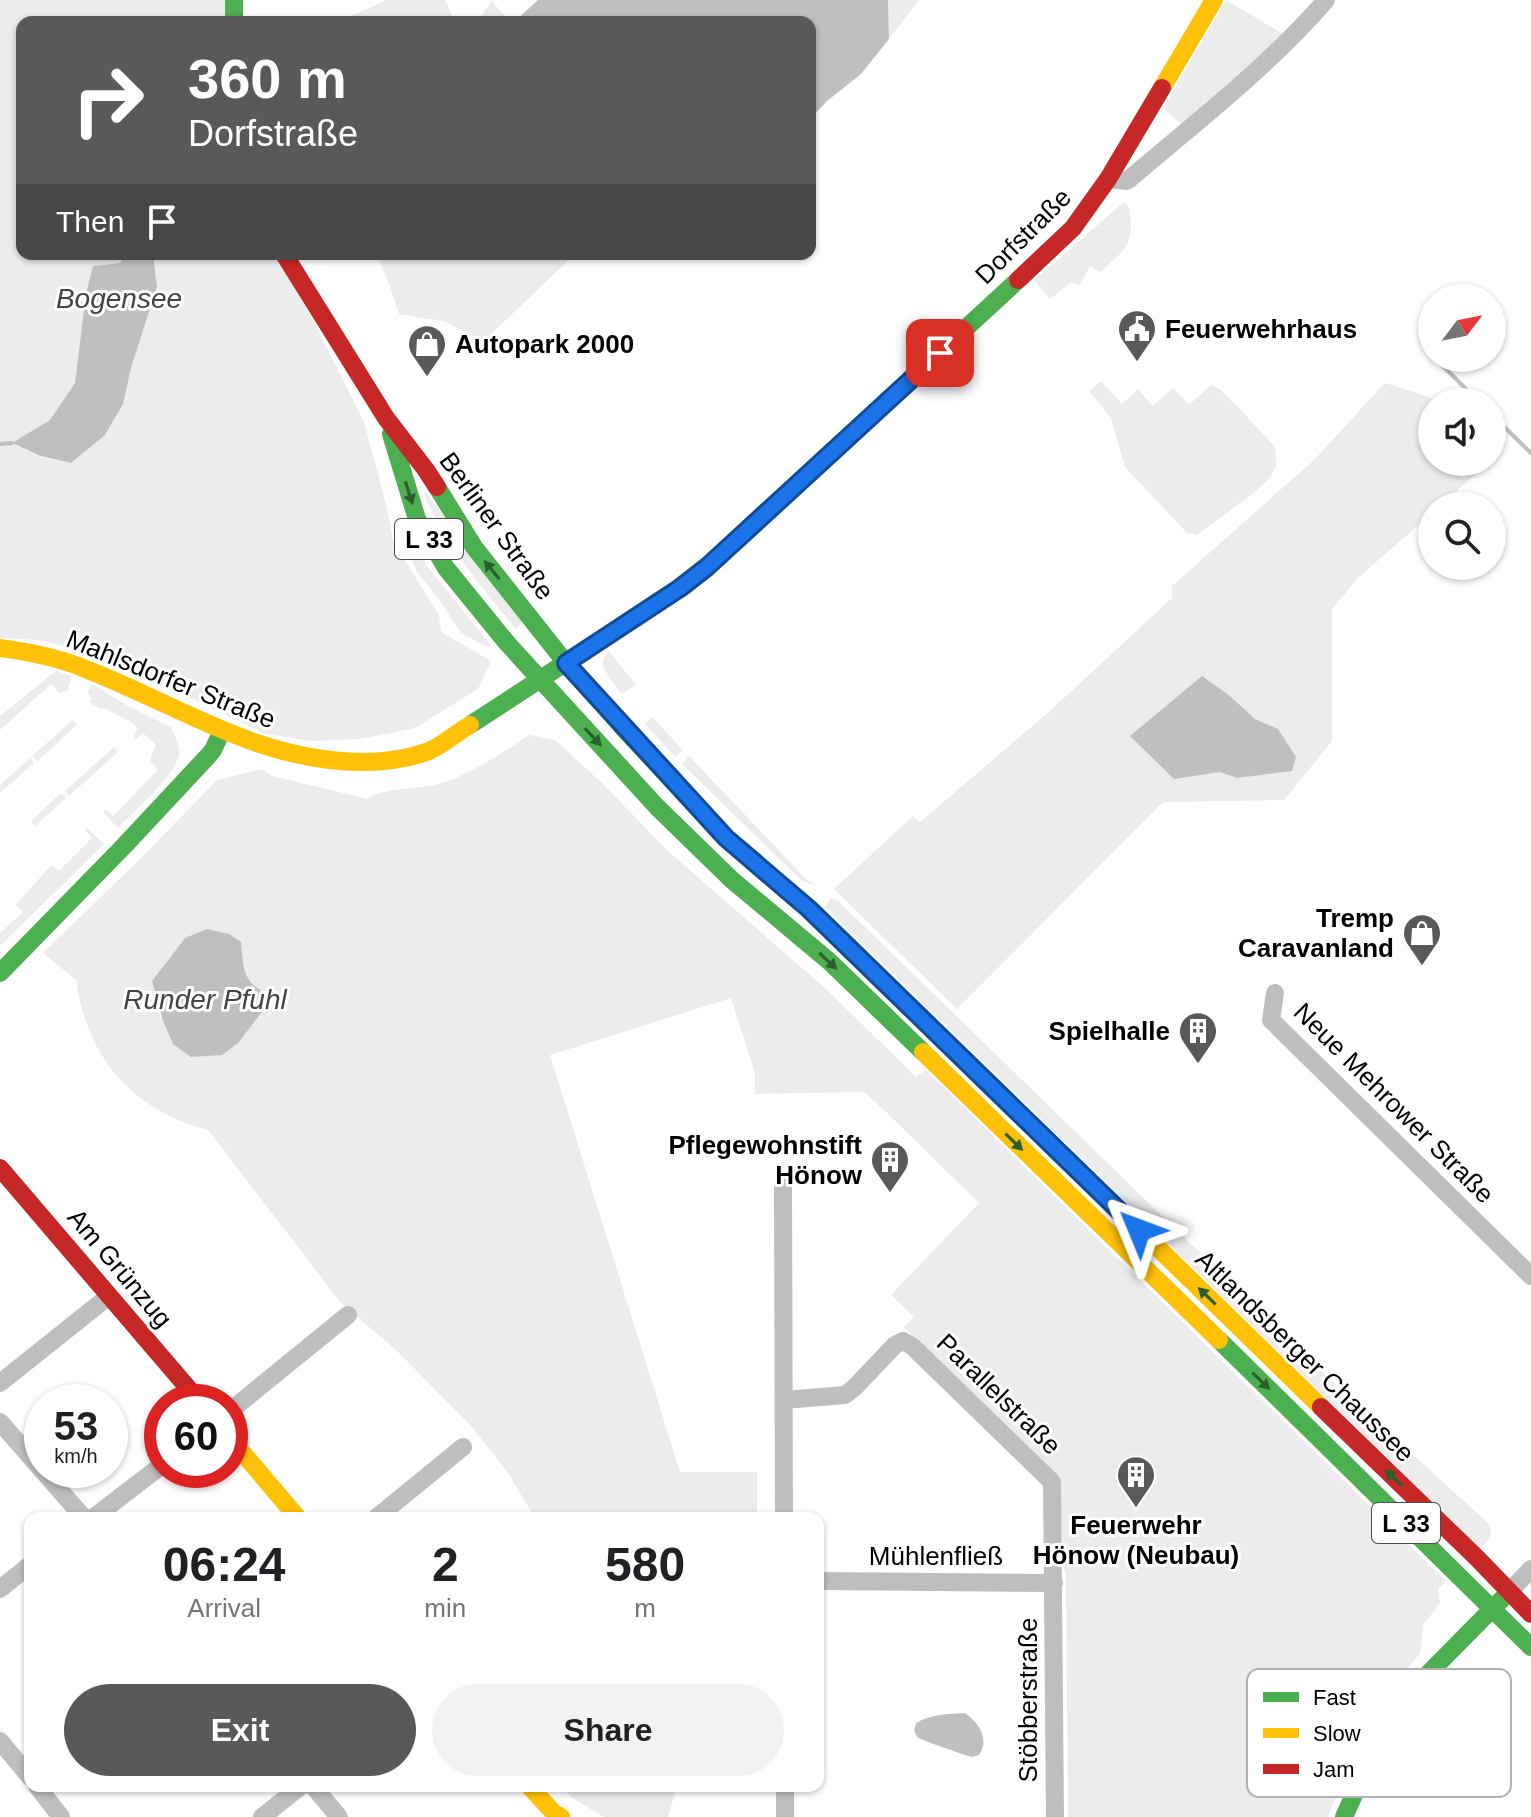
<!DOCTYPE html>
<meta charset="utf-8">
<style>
body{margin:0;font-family:Arial,sans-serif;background:#f2f2f2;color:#202124;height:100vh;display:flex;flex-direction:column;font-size:30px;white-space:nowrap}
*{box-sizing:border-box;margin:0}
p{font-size:26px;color:#757577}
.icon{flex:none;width:44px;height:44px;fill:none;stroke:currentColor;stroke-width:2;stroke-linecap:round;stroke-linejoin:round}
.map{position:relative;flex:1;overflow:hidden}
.side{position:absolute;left:24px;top:1512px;width:800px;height:280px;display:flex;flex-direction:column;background:#fff;border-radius:16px;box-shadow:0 2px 6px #0004}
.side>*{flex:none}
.guide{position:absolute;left:16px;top:16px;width:800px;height:244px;border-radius:16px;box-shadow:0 2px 6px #0004;background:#595959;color:#fff;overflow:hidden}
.needle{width:52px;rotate:58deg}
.buttons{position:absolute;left:1418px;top:284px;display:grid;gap:16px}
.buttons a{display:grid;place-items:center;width:88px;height:88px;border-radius:50%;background:#fff;box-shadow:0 2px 6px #0004;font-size:40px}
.speed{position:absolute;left:24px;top:1384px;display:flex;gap:16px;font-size:40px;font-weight:700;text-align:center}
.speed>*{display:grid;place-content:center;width:104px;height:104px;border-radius:50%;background:#fff;box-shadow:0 2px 6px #0004;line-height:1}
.speed small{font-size:20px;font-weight:400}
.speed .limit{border:12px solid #d22;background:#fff;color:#111}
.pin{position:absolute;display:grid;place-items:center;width:68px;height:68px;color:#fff;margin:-34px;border-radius:16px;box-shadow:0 4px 12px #0006}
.me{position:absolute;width:88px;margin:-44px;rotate:314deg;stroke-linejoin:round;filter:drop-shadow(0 0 6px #0008)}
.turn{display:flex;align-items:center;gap:28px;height:168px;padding:0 40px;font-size:36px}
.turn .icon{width:104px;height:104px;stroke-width:2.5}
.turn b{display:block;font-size:56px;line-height:68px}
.then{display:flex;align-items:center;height:76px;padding:0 40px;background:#0003;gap:16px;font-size:30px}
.eta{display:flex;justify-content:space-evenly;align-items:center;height:136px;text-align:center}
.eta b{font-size:48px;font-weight:800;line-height:56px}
.button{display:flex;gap:16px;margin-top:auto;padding:16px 40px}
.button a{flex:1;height:92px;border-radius:48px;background:#595959;color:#fff;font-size:32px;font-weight:800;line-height:92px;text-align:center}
.button a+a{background:#f2f2f2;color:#202124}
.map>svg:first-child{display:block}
.green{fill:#ececec;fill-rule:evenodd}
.water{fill:#bfbfbf}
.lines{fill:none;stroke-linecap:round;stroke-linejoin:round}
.stream{stroke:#bfbfbf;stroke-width:4}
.street{stroke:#bebebe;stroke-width:18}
.fast{stroke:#4caf50;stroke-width:18}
.slow{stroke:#ffc107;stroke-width:18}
.jam{stroke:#c62828;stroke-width:18}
.oneway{fill:#2a602c}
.route-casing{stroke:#114b97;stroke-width:20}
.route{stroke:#1a73e8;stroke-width:14}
.labels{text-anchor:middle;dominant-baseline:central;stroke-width:6;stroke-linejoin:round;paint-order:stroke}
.shield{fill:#fff;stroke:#4c4c4c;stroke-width:2}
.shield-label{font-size:24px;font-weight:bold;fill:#000}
.street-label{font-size:26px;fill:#000;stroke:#fff}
.poi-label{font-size:26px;font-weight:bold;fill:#000;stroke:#fff;text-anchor:end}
.water-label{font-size:28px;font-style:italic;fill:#444;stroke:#fff}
.key{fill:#fff;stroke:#b2b2b2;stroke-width:2}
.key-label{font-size:22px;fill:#000}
</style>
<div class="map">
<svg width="1531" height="1817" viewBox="0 0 1531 1817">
<rect width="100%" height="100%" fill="#fff"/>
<path class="green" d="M0,0H226V22H22V254H125L120,263L93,266L86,293L75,383L50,420L12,444L40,457L70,463L105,435L123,404L131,368L157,288L153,254H276L317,328L364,422L387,508L393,541L439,615L441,632L491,661L478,689L415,728L360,739L312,741L266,734L168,687L85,651L39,640L0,638Z
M387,0H445L455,22H337Z
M888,0H919L889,39Z
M1226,0L1287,36L1182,125L1163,108Z
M492,1L510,22H476Z
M1124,202L1129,207C1136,244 1126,249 1100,272L1090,266L1080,285L1071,282L1050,299L1034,280Z
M376,254H575L483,342L447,322L399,314L389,283Z
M1101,381L1122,404L1138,389L1153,406L1173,388L1189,405L1211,385L1220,389L1235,404L1275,447L1276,466L1269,479L1250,496L1197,535L1187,533L1125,467L1111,418L1089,391Z
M1385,383L1432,398L1440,402H1432V462H1489L1440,506H1432V513L1358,578L1332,609V741L1284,800L1163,802L957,1009L834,889L913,816L920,822L1050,711L1172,598V586L1314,460ZM1230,696L1255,719L1278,729L1237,778L1220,772Z
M424,490L523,622L516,629C487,593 457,559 435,518C430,509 425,500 424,490Z
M401,513L427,566L491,645L488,647L461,633L439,599L417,572L406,544Z
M609,651L636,685L622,694L609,678L603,666V659Z
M56,671L72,676L67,691L59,693L51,684L0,730V716Z
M92,684L128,706L171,727C174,735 179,744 179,752C179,773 133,812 118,828L103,812L106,809L113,816L158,770L151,762V756L156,745L143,733L136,739L134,736L138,728L131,722L104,708L101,709L89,702L92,697L87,694Z
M652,717L683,750L675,757L645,724Z
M73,720L77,725L37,761L32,756Z
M529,735L555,740L602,783L669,852L826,989L916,1077L926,1070L1446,1581L1438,1589L1440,1603L1423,1625L1420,1653L1406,1670L1381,1705L1354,1750L1328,1817H1068L1066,1574L1062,1563L1052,1471L904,1327L914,1317L891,1295L979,1203L885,1111L864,1092L755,1094V1073L731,998L550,1055L680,1472H757V1518H535L508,1473L472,1427L395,1349L341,1303L208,1130C132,1110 87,1058 76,980L43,953L143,856L217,780L262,769L272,776L368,799C379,788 417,789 435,785C470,776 500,754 529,735ZM185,938L244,966L246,978L253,986L173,1044L163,1021L152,981Z
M114,747L118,752L69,796L65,791Z
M689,756L807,880L817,886L801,880L682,764Z
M30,758L34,763L0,793V785Z
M61,793L66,798L35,826L31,821Z
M87,828L104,844L0,946V933L23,912L16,905L51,865L59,871L92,838L85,830Z
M830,898L837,900L1335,1384L1488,1523C1495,1535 1488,1541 1480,1549L825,907Z
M561,1786H677L668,1817H604L572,1798Z"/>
<path class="water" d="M538,0H888L889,39L861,74L827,101L810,119V22H514Z
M125,254H153L157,287L131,368L123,404L105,435L71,463L40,456L12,443L50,420L75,383L86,293L93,266L120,263Z
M1202,676L1230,696L1255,719L1278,729L1296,757L1292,771L1237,778L1220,772L1174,779L1130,736Z
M207,929L229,934L241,942C243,961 242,981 261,990L262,1012L238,1043L222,1055L191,1057L173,1044L163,1021L152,981L185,938Z
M965,1713C979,1723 990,1739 979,1755L972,1757L962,1754L928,1742L918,1738L914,1731L916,1723C931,1714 948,1714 965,1713Z"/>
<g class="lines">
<path class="stream" d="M1429,352L1432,355
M1435,358L1479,402
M1492,415L1531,453
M0,444L12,443"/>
<path class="street" d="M1108,179L1127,181C1195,123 1267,68 1326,0
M1275,993L1271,1020L1531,1276
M783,1180L784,1518
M0,1383L109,1296
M784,1400L845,1395L855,1387L895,1345L903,1341L912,1346L1052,1482L1055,1817
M230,1411L348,1315
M0,1422L42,1470
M42,1470L84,1518
M93,1518L162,1465
M376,1518L463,1447
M818,1581L1054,1583
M0,1589L30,1565
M1508,1593L1531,1569
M0,1741L30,1777
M37,1786L61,1817
M313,1786L339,1817
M785,1786V1817
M262,1817L301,1786"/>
<path class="fast" d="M234,0V22
M391,434L417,519L446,568L507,643L657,807L732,880L830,962L923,1052
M437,487L474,547L566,663L626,731L726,838L809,909L1076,1168
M470,725L680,588L707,567L1018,280
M0,973L124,846L208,756L213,750L222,731
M1219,1340L1531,1647
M1344,1817L1369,1761L1397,1713L1418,1684L1508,1593"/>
<path class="slow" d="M1162,88L1214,0
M0,648C30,652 60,658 88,670C180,706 260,762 363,762C385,762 408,759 429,751C443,745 456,733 470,725
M923,1052L1219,1340
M1076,1168L1321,1407
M230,1438L298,1518
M529,1786L554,1813L561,1817"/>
<path class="jam" d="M284,254L386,418L426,470L437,487
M1018,280L1073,228L1108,179L1162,88
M0,1168L200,1402
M1321,1407L1478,1559L1531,1614"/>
</g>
<defs><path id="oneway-solid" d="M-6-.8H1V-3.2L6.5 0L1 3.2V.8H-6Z" transform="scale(2)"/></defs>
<g class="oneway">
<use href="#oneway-solid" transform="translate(409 493) rotate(72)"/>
<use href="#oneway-solid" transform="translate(492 570) rotate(-129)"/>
<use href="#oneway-solid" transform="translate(593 737) rotate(47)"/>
<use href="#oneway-solid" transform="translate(828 961) rotate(43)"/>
<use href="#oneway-solid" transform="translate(1014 1142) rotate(44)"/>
<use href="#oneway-solid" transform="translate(1207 1296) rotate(-136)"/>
<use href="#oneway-solid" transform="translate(1261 1381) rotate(44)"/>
<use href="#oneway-solid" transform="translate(1394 1478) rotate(-136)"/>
</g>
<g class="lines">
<defs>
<path id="route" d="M940,353L707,567L680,588L566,663L726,838L809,909L1139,1230"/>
</defs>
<use href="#route" class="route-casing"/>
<use href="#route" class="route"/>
</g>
<defs>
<symbol id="civic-pin" viewBox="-11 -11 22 30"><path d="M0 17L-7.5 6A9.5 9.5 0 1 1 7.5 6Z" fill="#595959" stroke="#fff"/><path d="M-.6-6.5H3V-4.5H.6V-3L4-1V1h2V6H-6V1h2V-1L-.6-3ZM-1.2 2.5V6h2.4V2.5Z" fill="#fff"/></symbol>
<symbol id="shop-pin" viewBox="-11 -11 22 30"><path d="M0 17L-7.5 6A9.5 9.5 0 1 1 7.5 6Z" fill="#595959" stroke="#fff"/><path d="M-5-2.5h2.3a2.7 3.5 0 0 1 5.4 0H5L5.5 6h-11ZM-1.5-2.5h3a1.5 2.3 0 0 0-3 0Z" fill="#fff"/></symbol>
<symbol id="building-pin" viewBox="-11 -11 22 30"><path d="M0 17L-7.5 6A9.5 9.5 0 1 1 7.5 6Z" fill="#595959" stroke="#fff"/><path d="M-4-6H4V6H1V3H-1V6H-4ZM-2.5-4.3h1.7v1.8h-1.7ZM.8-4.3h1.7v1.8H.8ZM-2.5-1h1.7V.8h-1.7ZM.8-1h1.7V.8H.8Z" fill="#fff"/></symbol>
</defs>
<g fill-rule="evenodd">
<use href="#civic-pin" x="1115" y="307" width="44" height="60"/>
<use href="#shop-pin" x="405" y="322" width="44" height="60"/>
<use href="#shop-pin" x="1400" y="911" width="44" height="60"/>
<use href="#building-pin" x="1176" y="1009" width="44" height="60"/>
<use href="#building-pin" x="868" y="1138" width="44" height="60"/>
<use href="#building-pin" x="1114" y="1453" width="44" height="60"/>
</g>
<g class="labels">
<g class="shield">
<rect x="395" y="519" width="68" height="40" rx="6"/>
<rect x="1372" y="1503" width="68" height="40" rx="6"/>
</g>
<g class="shield-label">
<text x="429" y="539">L 33</text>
<text x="1406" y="1523">L 33</text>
</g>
<g class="street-label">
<text transform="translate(1023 236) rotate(-45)">Dorfstraße</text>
<text transform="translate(497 526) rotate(54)">Berliner Straße</text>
<text transform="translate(171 679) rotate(22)">Mahlsdorfer Straße</text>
<text transform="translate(1394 1103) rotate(45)">Neue Mehrower Straße</text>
<text transform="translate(120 1268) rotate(50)">Am Grünzug</text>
<text transform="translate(1305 1356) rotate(44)">Altlandsberger Chaussee</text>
<text transform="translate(999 1394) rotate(44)">Parallelstraße</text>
<text x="936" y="1556">Mühlenfließ</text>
<text transform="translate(1028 1700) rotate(-90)">Stöbberstraße</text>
</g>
<g class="poi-label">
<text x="1165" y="329" text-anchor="start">Feuerwehrhaus</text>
<text x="455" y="344" text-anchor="start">Autopark 2000</text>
<text x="1394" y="918">Tremp<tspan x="1394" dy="30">Caravanland</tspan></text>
<text x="1170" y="1031">Spielhalle</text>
<text x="862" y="1145">Pflegewohnstift<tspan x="862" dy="30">Hönow</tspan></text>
<text x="1136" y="1525" text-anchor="middle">Feuerwehr<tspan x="1136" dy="30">Hönow (Neubau)</tspan></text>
</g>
<g class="water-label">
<text x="119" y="298">Bogensee</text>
<text x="205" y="999">Runder Pfuhl</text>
</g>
</g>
<rect x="1247" y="1669" width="264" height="128" rx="12" class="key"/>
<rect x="1263" y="1692" width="36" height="10" fill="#4caf50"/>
<rect x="1263" y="1728" width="36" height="10" fill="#ffc107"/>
<rect x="1263" y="1764" width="36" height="10" fill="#c62828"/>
<g class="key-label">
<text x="1313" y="1705">Fast</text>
<text x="1313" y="1741">Slow</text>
<text x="1313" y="1777">Jam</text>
</g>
</svg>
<div class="buttons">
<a><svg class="needle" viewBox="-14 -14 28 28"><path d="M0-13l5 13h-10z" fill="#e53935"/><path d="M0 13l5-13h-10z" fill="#757577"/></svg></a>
<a><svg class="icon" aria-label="sound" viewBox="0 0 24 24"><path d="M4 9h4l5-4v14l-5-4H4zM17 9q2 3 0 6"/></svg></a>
<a><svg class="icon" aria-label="search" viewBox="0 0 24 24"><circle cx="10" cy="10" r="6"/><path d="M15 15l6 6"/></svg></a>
</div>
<div class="speed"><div>53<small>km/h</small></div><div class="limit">60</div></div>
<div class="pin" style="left:940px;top:353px;background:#d93025"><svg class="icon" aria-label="arrive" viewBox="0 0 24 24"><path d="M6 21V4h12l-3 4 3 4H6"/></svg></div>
<svg class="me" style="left:1139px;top:1230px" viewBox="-20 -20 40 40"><path d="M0-17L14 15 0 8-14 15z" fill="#1a73e8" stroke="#fff" stroke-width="4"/></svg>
<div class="guide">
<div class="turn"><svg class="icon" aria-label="right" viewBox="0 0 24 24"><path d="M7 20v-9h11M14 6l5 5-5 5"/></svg><div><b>360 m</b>Dorfstraße</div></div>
<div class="then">Then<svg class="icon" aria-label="arrive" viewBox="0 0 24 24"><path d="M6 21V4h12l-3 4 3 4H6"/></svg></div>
</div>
<section class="side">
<div class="eta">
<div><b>06:24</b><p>Arrival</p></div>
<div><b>2</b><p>min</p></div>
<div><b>580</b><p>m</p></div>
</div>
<div class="button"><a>Exit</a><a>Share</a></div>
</section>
</div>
